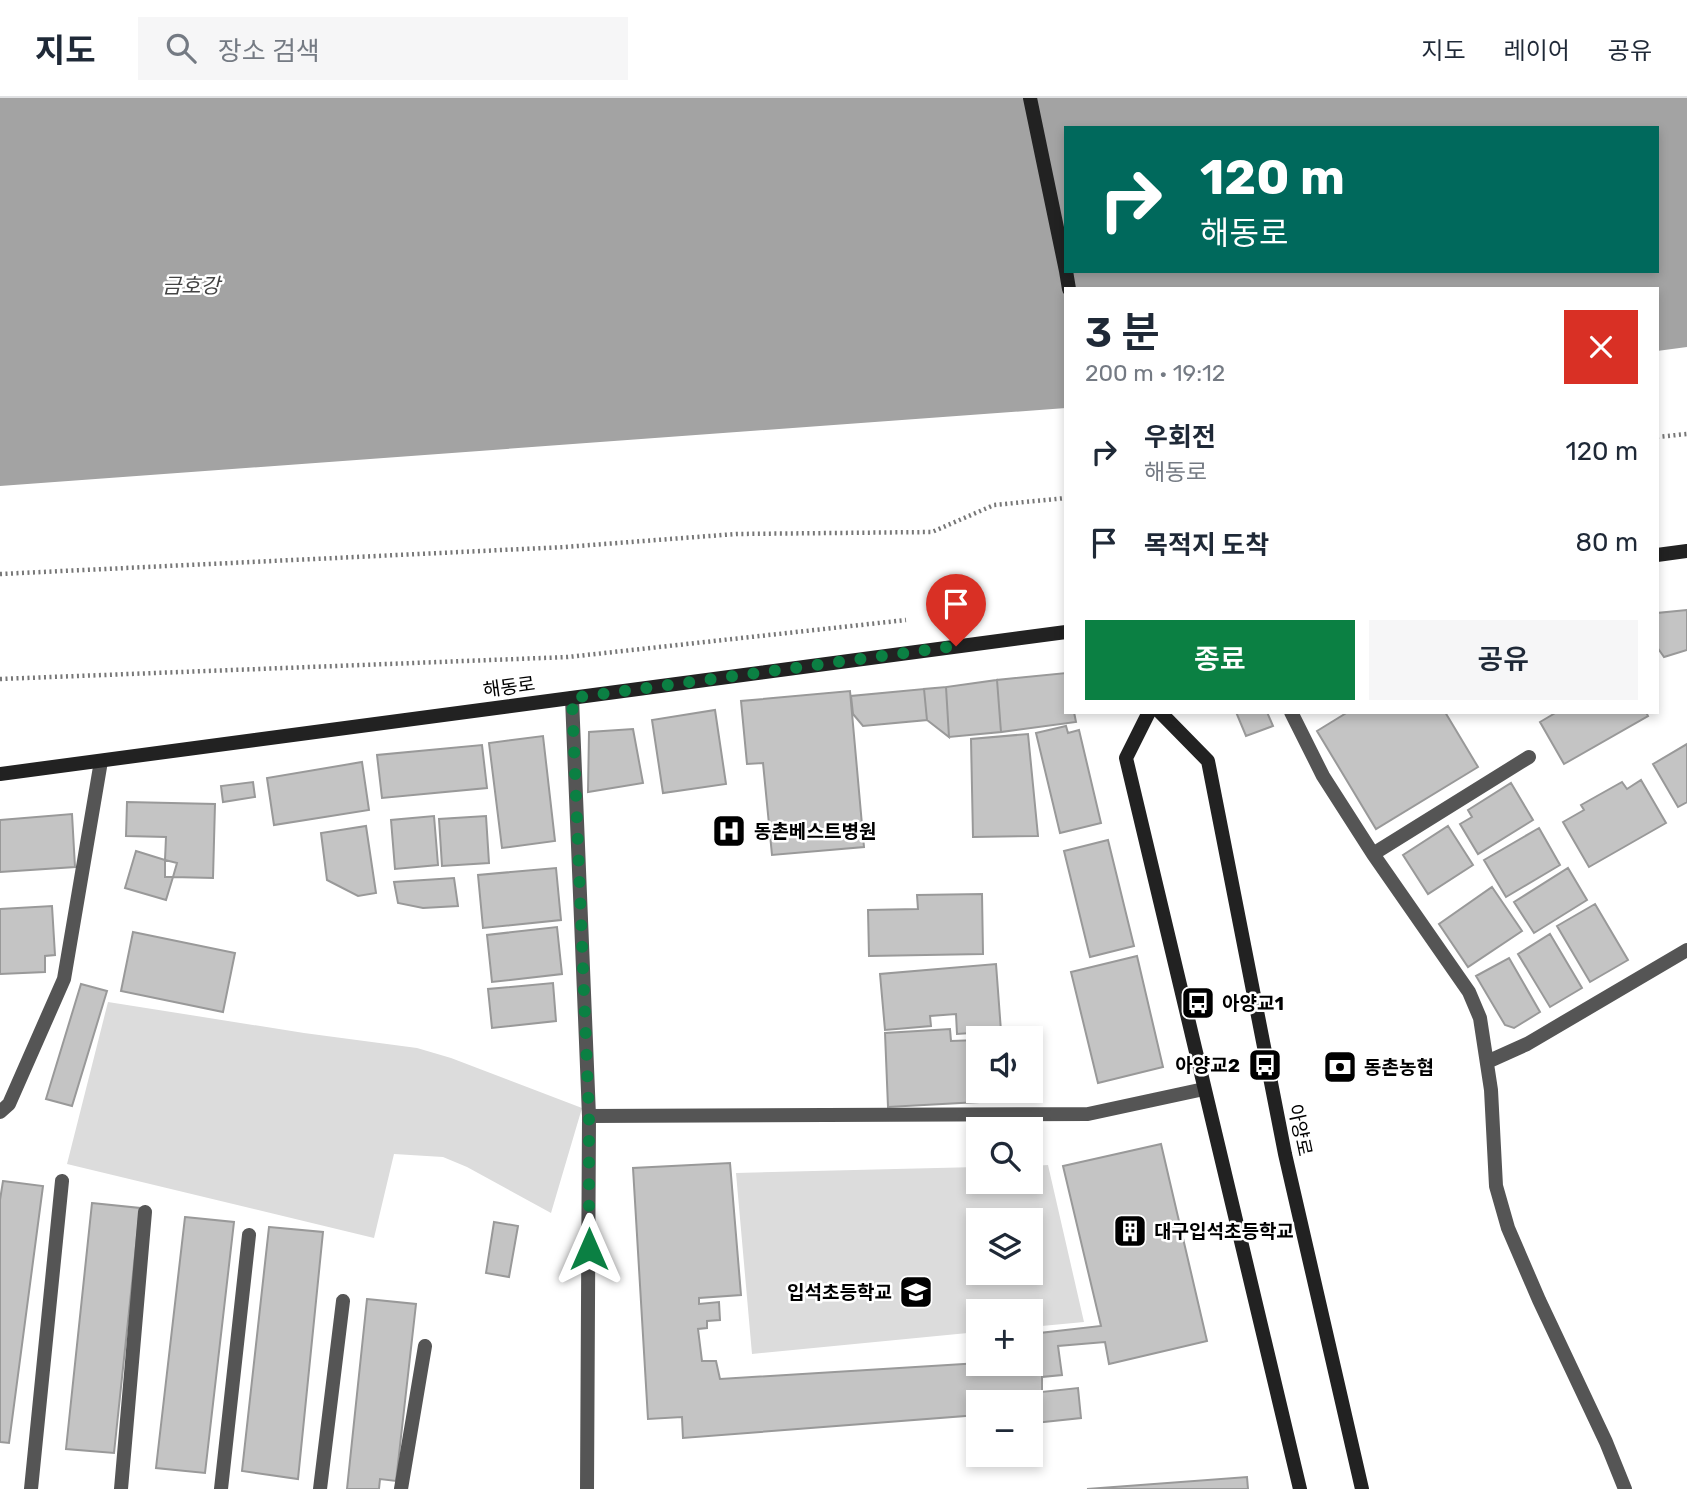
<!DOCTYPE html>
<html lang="ko">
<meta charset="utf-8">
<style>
body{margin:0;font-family:Rubik,"Noto Sans KR",sans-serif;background:#f6f6f7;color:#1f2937;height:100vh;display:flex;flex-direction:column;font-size:26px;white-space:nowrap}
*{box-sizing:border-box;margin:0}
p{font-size:23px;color:#747a83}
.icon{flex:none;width:38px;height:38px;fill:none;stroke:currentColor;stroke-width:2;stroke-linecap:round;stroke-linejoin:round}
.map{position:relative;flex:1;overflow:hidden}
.side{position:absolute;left:1064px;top:189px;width:595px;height:427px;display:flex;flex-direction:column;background:#fff;border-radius:0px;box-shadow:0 4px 10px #0003}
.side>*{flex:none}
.banner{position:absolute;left:1064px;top:28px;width:595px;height:147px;border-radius:0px;box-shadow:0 4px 10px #0003;background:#00695c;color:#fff;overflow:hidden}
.controls{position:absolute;left:966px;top:928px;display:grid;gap:14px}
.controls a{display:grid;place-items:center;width:77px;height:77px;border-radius:0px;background:#fff;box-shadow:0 4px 10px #0003;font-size:35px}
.pin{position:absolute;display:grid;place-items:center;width:60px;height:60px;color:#fff;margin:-72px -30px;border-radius:50% 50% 50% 0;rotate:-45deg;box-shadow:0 0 7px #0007}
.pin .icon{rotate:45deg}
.me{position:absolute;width:77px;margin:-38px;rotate:0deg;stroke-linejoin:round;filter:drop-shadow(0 0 5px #0008)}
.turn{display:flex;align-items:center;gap:24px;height:147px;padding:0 21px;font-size:32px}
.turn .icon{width:91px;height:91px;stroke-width:2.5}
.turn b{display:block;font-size:49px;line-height:60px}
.round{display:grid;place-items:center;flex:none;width:74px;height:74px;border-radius:0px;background:#f6f6f7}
.headline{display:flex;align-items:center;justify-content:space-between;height:119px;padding:0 21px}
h1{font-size:42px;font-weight:600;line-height:52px}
.cta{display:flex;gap:14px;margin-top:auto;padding:14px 21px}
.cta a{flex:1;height:80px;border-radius:0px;background:#0b8043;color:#fff;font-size:28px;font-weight:600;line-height:80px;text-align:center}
.cta a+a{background:#f6f6f7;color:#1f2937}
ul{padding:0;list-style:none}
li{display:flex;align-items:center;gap:21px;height:91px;padding:0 21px}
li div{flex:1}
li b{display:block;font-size:26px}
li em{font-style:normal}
header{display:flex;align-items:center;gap:42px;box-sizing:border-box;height:98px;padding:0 35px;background:#fff;border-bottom:2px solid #e0e1e3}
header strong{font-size:33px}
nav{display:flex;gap:38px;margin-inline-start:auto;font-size:24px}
.search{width:490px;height:63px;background:#f6f6f7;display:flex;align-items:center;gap:18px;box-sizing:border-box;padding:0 24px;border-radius:0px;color:#747a83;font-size:26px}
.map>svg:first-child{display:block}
.green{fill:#dcdcdc;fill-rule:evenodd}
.water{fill:#a3a3a3;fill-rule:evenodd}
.building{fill:#c4c4c4;stroke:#999;stroke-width:2}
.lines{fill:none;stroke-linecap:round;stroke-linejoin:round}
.path{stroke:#777;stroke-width:4.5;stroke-dasharray:2 3.5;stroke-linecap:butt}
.lane{stroke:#555;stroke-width:14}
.street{stroke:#555;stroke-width:14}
.secondary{stroke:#222;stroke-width:14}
.route{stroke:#0b8043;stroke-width:12;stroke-dasharray:0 21.6}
.labels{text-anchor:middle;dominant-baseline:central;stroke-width:5;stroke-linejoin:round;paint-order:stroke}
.street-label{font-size:19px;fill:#000;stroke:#fff}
.poi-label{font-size:19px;font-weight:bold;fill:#000;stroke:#fff;text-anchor:start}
.water-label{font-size:21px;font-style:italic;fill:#444;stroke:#fff}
</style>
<header>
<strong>지도</strong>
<div class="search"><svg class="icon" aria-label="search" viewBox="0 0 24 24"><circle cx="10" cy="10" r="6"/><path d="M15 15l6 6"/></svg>장소 검색</div>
<nav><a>지도</a><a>레이어</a><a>공유</a></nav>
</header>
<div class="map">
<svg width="1687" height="1391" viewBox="0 0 1687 1391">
<rect width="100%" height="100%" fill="#fff"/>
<path class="green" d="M108,904L304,935L417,950L451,960L582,1010L551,1115L467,1069L443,1059L394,1056L374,1140L67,1066Z
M1048,1067L1084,1224L1031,1229V1213H978V1234L752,1256L736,1075L978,1069V1083H1031V1068ZM978,1122H1031V1174H978Z"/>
<path class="water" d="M0,0H1687V249L1657,253V191H1066V310L0,388ZM1066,30H1657V173H1066Z"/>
<path class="building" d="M1687,512V552L1664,559L1657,549V515Z
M1066,575V614H1074L1076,624L1001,634L997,582Z
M997,582L1001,634L949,639L946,589Z
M946,589L949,639L927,622L924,591Z
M924,591L927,622L863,628L853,616L851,598Z
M850,593L864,749L772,757L763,665L747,666L741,603Z
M715,612L726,686L663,695L652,622Z
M1236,614H1267L1273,628L1246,638Z
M1348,614H1445L1478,669L1376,731L1317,633Z
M1557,614H1646L1648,618L1564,666L1540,624Z
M1066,628L1068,635L1079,632L1101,725L1060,735L1036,635Z
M633,631L643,685L588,694L589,634Z
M1028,636L1038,738L973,739L971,641Z
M543,638L555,743L502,750L489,645Z
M1687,646V704L1678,709L1653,666Z
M482,647L487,690L382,700L377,657Z
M362,664L369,712L274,727L267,680Z
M1641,682L1666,725L1589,769L1563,724L1584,712L1581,707L1622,684L1627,691Z
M253,684L255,699L223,704L221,688Z
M1511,685L1533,722L1478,756L1460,726L1472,719L1468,712Z
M127,704L215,706L213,780L173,779L177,765L165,762L166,739L126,738Z
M72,716L75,769L0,774V722Z
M434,718L438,767L395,771L391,722Z
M486,718L489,765L442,768L439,721Z
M366,728L376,795L358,798L327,782L321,735Z
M1448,728L1473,767L1428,796L1403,757Z
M1539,730L1560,767L1506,799L1484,762Z
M1108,742L1134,848L1090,859L1064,753Z
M136,753L165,762V779H173L166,802L125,790Z
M556,770L561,822L483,830L478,777Z
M1568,770L1587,802L1534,835L1514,804Z
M454,780L458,808L423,810L398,805L394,784Z
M1492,789L1522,833L1468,869L1439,826Z
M982,796L983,856L869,858L868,812L918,811L917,797Z
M1595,806L1628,862L1590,884L1557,828Z
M52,808L55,857L45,858V874L0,876V811Z
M557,829L562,876L492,884L487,837Z
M133,834L235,855L223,914L121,893Z
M1550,836L1582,890L1550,909L1518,856Z
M1137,858L1163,969L1098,985L1071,874Z
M1509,860L1540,914L1514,930L1505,927L1476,878Z
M996,866L1001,933L957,936L956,916L930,918L931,928L885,932L880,876Z
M553,885L556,923L492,930L488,891Z
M81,886L107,893L72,1008L46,1001Z
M950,931L951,943L978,942V992H996L997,1003L888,1009L885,935Z
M1161,1046L1207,1243L1109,1266L1105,1244L1058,1248L1062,1277L1042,1279V1294L1078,1290L1081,1320L1035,1325L1033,1313H1031V1304H978V1317L683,1340L682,1319L648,1321L633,1070L730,1065L741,1197L699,1200V1206L719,1204L720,1222L707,1223V1230L698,1231L702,1263H716L720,1281L980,1265H1031V1236L1101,1228L1063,1068Z
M3,1083L43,1088L9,1345L0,1344V1102Z
M92,1105L140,1110L114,1355L66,1351Z
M185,1119L234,1124L205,1375L156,1370Z
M494,1124L518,1128L509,1179L486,1175Z
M269,1129L323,1134L298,1381L242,1373Z
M367,1201L416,1206L396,1383L380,1381L379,1391H347Z
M1247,1379L1248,1391H1087Z"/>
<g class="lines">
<path class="path" d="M1657,339L1687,336
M0,476L565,449L736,436L932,434L994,407L1066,400
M0,581L568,559L906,522"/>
<path class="lane" d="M1291,614L1323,678L1373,756L1469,894L1480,920L1491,992L1496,1088L1508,1130L1539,1202L1606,1344L1625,1391
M1373,756L1529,659
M1487,964L1527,946L1687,852"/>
<path class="street" d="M572,600L589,1018L1088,1016L1204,991
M0,1014L9,1006L64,881L101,663
M31,1391L62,1083
M121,1391L145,1114
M221,1391L249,1137
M320,1391L343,1203
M401,1391L425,1248
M587,1391L589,1018"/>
<path class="secondary" d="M1030,0L1066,173
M1066,173L1069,191
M1657,457L1687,453
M1149,614L1126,660L1300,1391
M1160,614L1208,663L1285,1056L1362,1391
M0,676L1066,534"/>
</g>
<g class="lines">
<path class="route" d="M589,1151V1018L572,600L956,548"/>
</g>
<defs>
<symbol id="hospital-square" viewBox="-11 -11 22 22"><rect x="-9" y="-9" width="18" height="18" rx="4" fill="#000" stroke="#fff"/><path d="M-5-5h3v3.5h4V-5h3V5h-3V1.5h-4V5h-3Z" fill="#fff"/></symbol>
<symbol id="bus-square" viewBox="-11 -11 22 22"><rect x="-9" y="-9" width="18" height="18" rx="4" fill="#000" stroke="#fff"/><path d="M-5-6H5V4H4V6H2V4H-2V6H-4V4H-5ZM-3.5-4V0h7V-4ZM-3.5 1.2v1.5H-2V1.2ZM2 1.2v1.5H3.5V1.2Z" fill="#fff"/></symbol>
<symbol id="bank-square" viewBox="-11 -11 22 22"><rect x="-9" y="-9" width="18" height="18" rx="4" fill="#000" stroke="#fff"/><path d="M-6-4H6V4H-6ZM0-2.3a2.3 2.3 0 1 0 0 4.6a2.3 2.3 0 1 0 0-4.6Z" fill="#fff"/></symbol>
<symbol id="building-square" viewBox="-11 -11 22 22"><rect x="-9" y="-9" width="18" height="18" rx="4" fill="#000" stroke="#fff"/><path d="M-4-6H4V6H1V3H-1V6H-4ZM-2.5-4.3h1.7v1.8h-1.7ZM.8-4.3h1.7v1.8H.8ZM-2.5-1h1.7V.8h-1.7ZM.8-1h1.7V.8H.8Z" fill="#fff"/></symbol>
<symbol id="school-square" viewBox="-11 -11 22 22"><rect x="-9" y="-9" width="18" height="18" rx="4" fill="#000" stroke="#fff"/><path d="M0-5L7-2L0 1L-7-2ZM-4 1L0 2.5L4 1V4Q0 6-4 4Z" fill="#fff"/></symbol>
</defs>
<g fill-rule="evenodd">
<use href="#hospital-square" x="710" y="714" width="38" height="38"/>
<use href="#bus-square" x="1179" y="886" width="38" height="38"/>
<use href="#bus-square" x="1246" y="948" width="38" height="38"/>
<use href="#bank-square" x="1321" y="950" width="38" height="38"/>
<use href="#building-square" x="1111" y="1114" width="38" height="38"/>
<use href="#school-square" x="897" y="1175" width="38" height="38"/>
</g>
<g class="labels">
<g class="street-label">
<text transform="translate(509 589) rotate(-8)">해동로</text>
<text transform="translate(1300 1032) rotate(78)">아양로</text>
</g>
<g class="poi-label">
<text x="754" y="733">동촌베스트병원</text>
<text x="1222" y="905">아양교1</text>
<text x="1240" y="967" text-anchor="end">아양교2</text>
<text x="1364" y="969">동촌농협</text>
<text x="1154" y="1133">대구입석초등학교</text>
<text x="892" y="1194" text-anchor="end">입석초등학교</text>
</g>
<g class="water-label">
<text x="191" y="187">금호강</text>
</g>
</g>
</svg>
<div class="controls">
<a><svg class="icon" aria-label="sound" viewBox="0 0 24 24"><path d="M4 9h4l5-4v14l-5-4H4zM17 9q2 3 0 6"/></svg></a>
<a><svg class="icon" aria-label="search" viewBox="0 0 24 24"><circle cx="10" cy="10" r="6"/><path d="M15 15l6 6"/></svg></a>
<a><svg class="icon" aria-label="layers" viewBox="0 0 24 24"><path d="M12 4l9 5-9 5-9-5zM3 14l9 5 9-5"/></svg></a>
<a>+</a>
<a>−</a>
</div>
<div class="pin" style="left:956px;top:548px;background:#d93025"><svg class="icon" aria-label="arrive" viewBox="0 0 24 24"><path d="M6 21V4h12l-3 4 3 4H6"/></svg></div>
<svg class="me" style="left:589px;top:1151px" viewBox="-20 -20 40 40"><path d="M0-17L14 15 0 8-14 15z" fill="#0b8043" stroke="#fff" stroke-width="4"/></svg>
<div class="banner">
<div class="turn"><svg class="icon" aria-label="right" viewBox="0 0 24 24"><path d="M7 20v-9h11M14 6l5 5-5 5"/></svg><div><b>120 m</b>해동로</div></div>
</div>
<section class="side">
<div class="headline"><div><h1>3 분</h1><p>200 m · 19:12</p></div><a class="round" style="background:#d93025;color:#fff"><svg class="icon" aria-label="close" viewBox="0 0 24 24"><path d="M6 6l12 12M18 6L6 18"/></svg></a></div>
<ul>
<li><svg class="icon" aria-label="right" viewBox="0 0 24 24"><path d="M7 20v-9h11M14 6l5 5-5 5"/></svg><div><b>우회전</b><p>해동로</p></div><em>120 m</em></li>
<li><svg class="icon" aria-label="arrive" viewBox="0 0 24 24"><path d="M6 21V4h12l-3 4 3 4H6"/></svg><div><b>목적지 도착</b></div><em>80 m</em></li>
</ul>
<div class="cta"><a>종료</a><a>공유</a></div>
</section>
</div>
